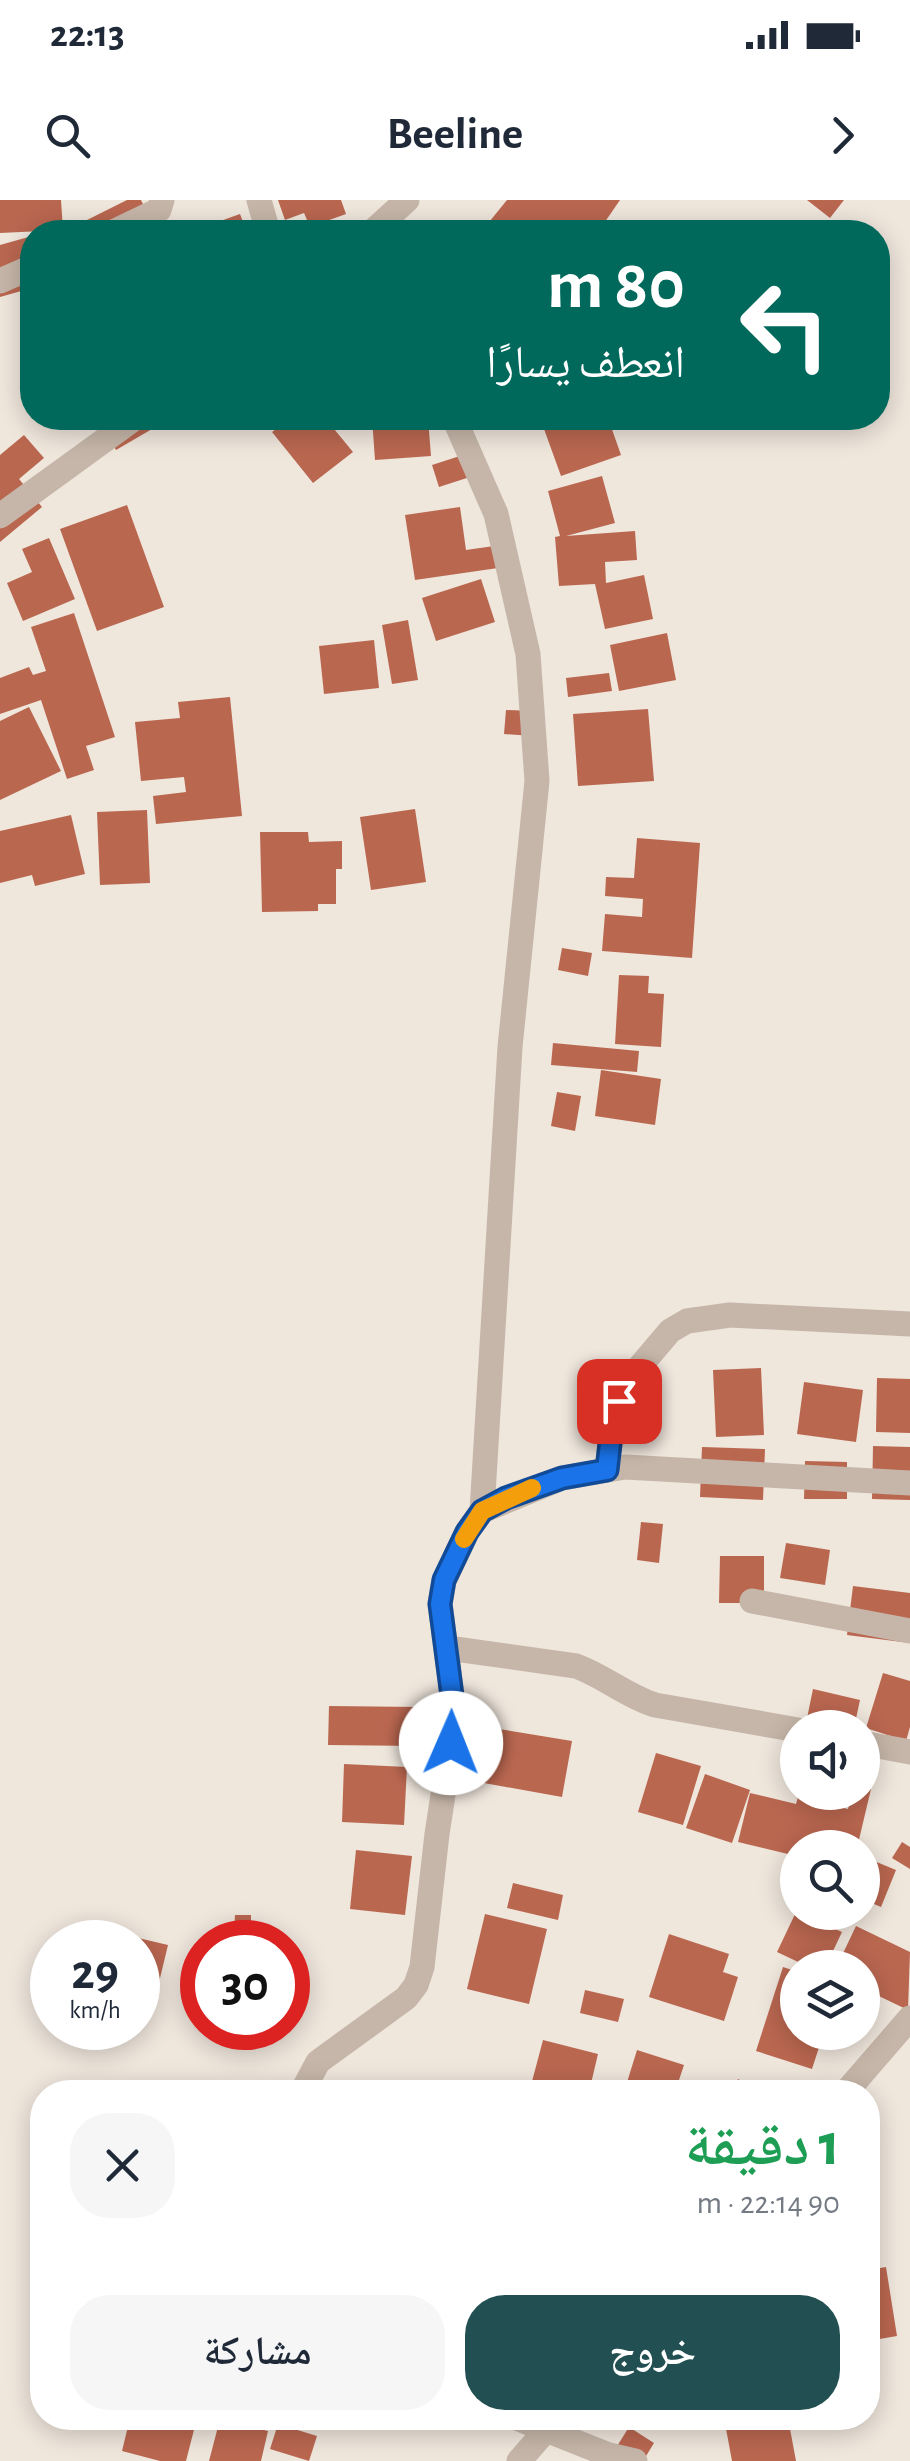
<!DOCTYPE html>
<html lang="ar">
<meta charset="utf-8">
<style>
body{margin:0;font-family:"Alegreya Sans","Noto Naskh Arabic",sans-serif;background:#f6f6f7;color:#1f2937;direction:rtl;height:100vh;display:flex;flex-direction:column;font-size:38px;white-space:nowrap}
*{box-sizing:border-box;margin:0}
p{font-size:32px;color:#747a83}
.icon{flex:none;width:55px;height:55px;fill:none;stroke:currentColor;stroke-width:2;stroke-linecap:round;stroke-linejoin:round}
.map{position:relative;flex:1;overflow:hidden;direction:ltr}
.drawer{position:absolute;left:30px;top:1880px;width:850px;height:350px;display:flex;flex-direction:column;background:#fff;border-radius:40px;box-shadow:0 5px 25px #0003;direction:rtl}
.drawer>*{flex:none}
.hud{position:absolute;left:20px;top:20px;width:870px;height:210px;border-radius:40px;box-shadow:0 5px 25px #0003;direction:rtl;background:#00695c;color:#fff;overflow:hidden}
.fabs{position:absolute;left:780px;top:1510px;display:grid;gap:20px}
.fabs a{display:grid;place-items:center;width:100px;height:100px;border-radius:50%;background:#fff;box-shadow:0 5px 25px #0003;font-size:50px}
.speed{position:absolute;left:30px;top:1720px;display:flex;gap:20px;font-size:50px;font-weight:700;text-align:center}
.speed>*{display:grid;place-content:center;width:130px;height:130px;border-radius:50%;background:#fff;box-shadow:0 5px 25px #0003;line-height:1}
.speed small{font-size:25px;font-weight:400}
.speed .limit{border:15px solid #d22;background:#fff;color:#111}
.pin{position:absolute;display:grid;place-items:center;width:85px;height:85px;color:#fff;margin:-42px;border-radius:20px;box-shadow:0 5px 15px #0006}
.me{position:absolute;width:110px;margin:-55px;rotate:1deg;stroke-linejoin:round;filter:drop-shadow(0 0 8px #0008)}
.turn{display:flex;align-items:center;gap:35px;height:210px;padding:0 40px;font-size:45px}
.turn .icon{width:130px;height:130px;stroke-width:2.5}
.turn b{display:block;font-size:70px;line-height:85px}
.round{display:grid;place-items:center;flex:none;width:105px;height:105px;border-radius:40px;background:#f6f6f7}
.headline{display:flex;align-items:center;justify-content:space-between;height:170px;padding:0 40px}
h1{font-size:60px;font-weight:600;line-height:75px;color:#1e9e55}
.primary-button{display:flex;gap:20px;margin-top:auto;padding:20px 40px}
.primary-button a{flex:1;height:115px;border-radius:40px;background:#224f51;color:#fff;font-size:40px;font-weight:600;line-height:115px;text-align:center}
.primary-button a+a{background:#f6f6f7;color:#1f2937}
.status{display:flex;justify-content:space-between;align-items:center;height:70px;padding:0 50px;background:#fff;direction:ltr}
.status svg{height:28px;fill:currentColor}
header{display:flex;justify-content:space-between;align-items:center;height:130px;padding:0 40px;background:#fff;font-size:45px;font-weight:600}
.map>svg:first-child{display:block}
.building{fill:#ba6750}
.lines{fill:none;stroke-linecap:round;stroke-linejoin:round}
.minor{stroke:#c6b6a9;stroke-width:25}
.route-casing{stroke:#114b97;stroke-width:25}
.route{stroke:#1a73e8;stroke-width:18}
.slow{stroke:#f59e0b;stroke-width:18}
</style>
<div class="status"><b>22:13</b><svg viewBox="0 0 49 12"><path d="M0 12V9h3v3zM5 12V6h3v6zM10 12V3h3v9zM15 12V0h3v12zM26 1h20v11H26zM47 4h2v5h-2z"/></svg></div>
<header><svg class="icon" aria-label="forward" viewBox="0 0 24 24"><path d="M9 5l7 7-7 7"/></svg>Beeline<svg class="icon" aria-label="search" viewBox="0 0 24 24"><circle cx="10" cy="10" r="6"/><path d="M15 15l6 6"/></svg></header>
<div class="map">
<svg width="910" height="2261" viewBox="0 0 910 2261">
<rect width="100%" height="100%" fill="#efe6dc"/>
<path class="building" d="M0,0H61L63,30L0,33Z
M127,0H141L157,32H88L83,22Z
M278,0H341L346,14L310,27L304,13L285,20Z
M507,0H620L598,32H481Z
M807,0H844L830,18Z
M240,14L247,32H199L198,29Z
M32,36V88L0,97V45Z
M97,218H171L116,250Z
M291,218H325L353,252L313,283L272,232Z
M372,218H428L431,256L375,260Z
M575,218H608L621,255L561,276L544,229Z
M24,235L44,258L19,279L42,307L0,342V255Z
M466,254L473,276L439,287L432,265Z
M602,276L615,323L566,336L635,331L637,360L605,362L606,383L644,375L653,419L605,429L595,384L559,386L555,337L560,336L548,291Z
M127,305L164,407L97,431L60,329Z
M460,307L466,350L494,346L498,368L415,380L405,315Z
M49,338L75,399L23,421L7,383L32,372L22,349Z
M481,379L495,422L436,441L422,398Z
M74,413L115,537L86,546L94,570L67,579L41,500L0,514V478L29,467L33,475L46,471L31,427Z
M408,420L418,480L392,484L382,425Z
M667,433L676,480L619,491L610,445Z
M374,440L379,488L324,494L319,446Z
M609,473L612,491L568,497L566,478Z
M230,497L242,616L156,624L153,596L186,592L184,577L141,581L135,522L180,518L178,502Z
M29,507L61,571L0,600V521Z
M648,509L654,581L578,586L573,514Z
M506,510L535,511L533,536L504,534Z
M415,609L426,682L371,690L360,617Z
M147,610L150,683L100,685L97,612Z
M71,615L85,674L35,686L32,675L0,683V631Z
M260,632H308L309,642L342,641V669H336V704H318V711L262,712Z
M637,638L700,643L692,758L602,751L605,714L642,717L643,699L605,696L606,677L634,678Z
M562,748L592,753L588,776L558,770Z
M619,775L649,776L648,793L664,794L661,847L615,844Z
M553,843L639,851L637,872L551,865Z
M601,870L661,879L655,925L595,916Z
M557,892L581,896L575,931L551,926Z
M761,1168L764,1235L716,1237L713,1170Z
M877,1178L910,1179V1233L876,1232Z
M804,1182L863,1190L856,1242L797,1234Z
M873,1246L910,1247V1300L872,1299Z
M702,1247L765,1249L763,1300L700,1297Z
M805,1261L847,1262V1299H804Z
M641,1322L663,1324L659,1363L637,1360Z
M786,1343L830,1350L825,1385L780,1378Z
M720,1356H764V1403H719Z
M853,1386L910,1393V1443L847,1435Z
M883,1473L910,1481V1527L906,1541L866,1528Z
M813,1489L860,1500L854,1528H805Z
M329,1506L419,1507L418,1546L328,1545Z
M493,1528L572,1541L562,1597L484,1583Z
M656,1553L701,1566L683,1625L638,1612Z
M344,1564L407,1567L404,1625L342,1622Z
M705,1574L750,1590L732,1643L686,1628Z
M862,1587L871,1589L857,1648H798V1661L791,1660L792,1655L738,1642L750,1593L796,1604L798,1597L848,1609L852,1592H862Z
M902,1642L910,1647V1669L892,1658Z
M356,1650L412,1656L405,1715L350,1709Z
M862,1656L896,1670L881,1707L862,1699Z
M513,1683L563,1695L558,1720L507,1708Z
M796,1712L842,1732L825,1768H811L777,1752Z
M485,1714L547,1729L529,1804L467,1789Z
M235,1715H251V1731H234Z
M856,1726L910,1752L908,1810L862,1788V1768H836Z
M113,1732L168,1745L154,1803L138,1799V1742H110Z
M669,1734L729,1754L723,1772L738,1777L724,1821L649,1797Z
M783,1767L798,1772V1832H824L812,1869L756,1851Z
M585,1790L624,1799L618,1822L580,1813Z
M543,1840L598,1854L589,1892H545L530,1889Z
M637,1850L684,1865L675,1892H624Z
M738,1879L762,1892H731Z
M474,1881L507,1885L506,1892H473Z
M886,2067L897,2136L868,2141V2070Z
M130,2218H197L186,2261H160L122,2251Z
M724,2218H788L796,2261H732Z
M220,2219L268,2231L261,2261H209Z
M278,2224L317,2236L309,2261L270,2249Z
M629,2227L654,2243L643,2261L609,2259Z"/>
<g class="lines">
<path class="minor" d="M259,0L268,32
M113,32L159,10L162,0
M372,32L407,0
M0,81L32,67
M454,218L496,314L528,454L537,581L510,847L482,1311
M0,316L135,218
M607,1269L612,1226L619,1201L631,1177L670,1131L687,1121L730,1115L910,1124
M752,1401L910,1431
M448,1448L576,1466C604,1476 626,1496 655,1505L798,1530
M862,1543L910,1552
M302,1892L318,1862L406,1798L416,1785L422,1767L437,1634L451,1543L452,1495L440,1404L444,1381L467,1332L482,1311L562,1278L625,1267L910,1283
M846,1892L910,1818
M516,2218L609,2255L635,2261
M519,2261L554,2221"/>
</g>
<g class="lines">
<defs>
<path id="route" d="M451,1543L452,1496L440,1404L444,1380L467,1332L482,1311L506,1298L562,1278L607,1270L612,1226L619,1201"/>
</defs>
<use href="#route" class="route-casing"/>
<use href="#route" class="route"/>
<path class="slow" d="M464,1339L482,1311L532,1288"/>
</g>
</svg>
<div class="fabs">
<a><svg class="icon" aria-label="sound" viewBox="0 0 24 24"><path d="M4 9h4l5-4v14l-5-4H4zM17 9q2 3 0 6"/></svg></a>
<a><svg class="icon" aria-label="search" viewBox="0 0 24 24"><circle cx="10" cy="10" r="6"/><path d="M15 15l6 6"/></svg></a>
<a><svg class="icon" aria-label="layers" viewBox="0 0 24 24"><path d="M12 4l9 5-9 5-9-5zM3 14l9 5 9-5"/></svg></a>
</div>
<div class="speed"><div>29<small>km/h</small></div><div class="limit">30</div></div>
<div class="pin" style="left:619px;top:1201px;background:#d93025"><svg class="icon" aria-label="arrive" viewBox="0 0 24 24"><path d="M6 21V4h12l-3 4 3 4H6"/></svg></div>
<svg class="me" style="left:451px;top:1543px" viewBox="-20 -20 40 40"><circle r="19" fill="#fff"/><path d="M0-13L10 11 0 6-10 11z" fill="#1a73e8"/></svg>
<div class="hud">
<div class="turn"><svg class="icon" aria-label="left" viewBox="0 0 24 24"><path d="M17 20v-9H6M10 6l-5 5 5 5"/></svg><div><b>80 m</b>انعطف يسارًا</div></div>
</div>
<section class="drawer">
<div class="headline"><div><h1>1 دقيقة</h1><p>90 m · 22:14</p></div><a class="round"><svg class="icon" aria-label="close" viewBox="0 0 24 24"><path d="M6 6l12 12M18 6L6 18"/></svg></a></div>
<div class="primary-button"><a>خروج</a><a>مشاركة</a></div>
</section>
</div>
